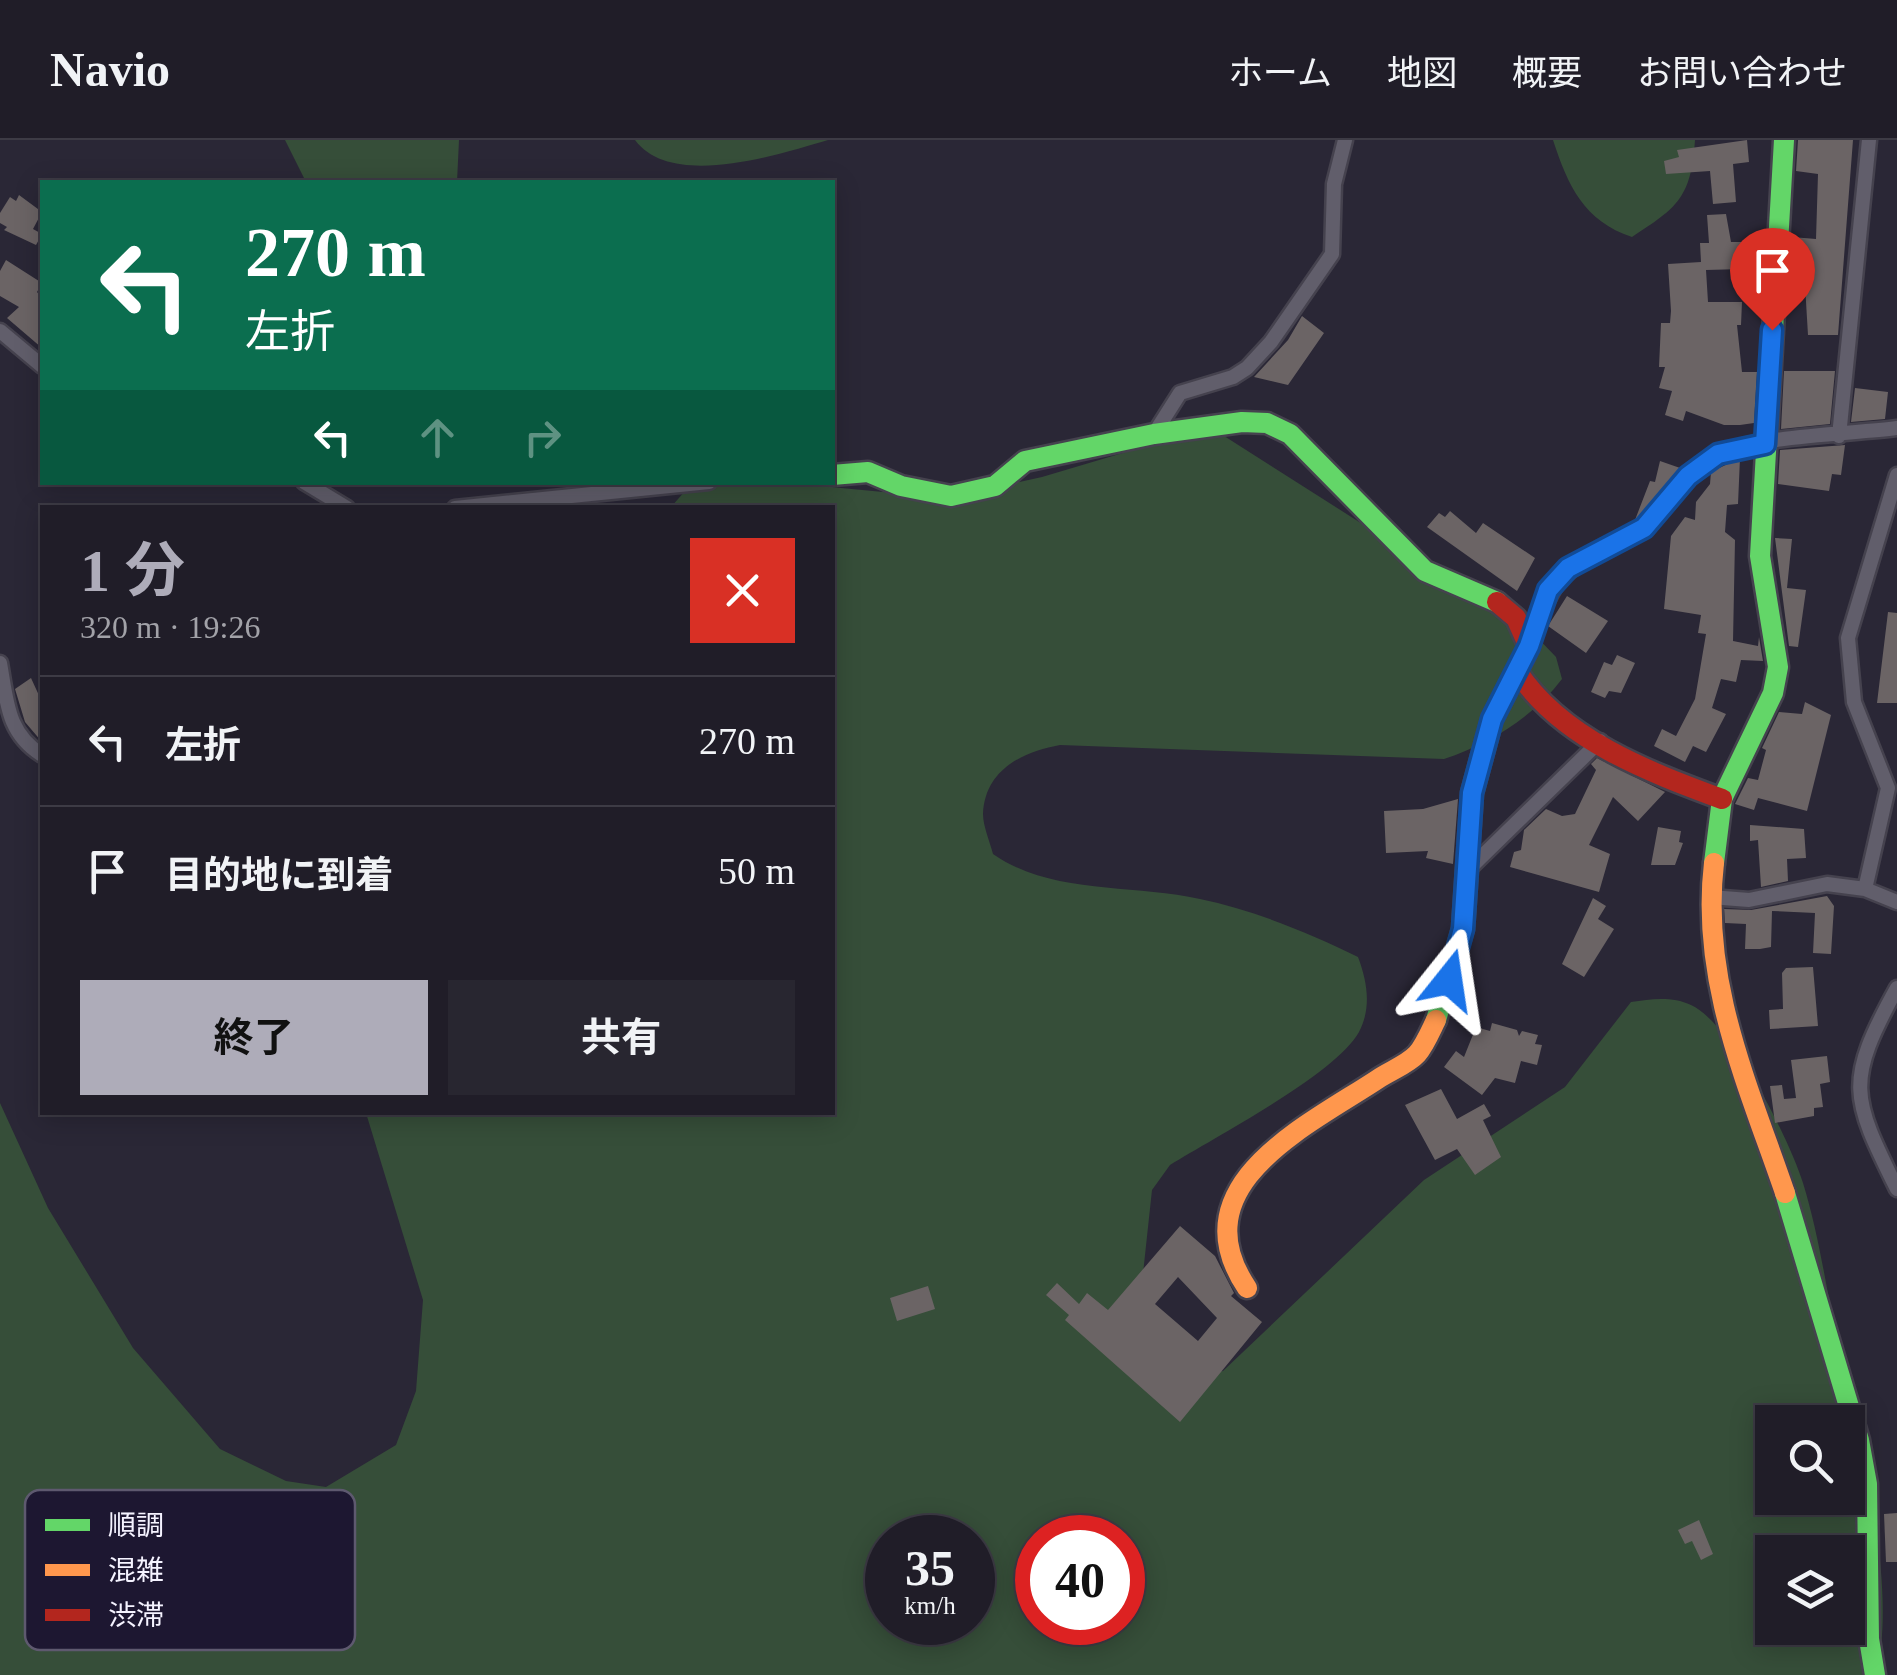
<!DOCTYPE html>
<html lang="ja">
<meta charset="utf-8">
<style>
body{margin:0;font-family:"Times New Roman","Noto Sans JP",serif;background:#282630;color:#f1f3f6;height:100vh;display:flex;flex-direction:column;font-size:38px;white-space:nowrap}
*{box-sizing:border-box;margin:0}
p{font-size:32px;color:#a2a2a8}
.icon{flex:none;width:55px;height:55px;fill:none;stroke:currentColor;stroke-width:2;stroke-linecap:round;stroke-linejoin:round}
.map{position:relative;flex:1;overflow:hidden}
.sheet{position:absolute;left:40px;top:365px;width:795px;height:610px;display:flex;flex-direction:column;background:#201d28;border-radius:0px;box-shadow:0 5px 25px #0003,0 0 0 2px #3d3b45}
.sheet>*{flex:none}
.guide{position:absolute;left:40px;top:40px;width:795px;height:305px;border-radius:0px;box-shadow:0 5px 25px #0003,0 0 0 2px #3d3b45;background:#0b6e4f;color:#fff;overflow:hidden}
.fabs{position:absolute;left:1755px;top:1265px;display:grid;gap:20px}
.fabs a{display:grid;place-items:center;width:110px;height:110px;border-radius:0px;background:#201d28;box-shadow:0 5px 25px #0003,0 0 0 2px #3d3b45;font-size:50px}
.speed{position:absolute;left:865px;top:1375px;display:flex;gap:20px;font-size:50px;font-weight:700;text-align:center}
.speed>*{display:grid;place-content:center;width:130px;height:130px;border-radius:50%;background:#201d28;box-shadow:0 5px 25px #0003,0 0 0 2px #3d3b45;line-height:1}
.speed small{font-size:25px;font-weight:400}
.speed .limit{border:15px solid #d22;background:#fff;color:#111}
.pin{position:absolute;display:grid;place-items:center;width:85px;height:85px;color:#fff;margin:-102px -42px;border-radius:50% 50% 50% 0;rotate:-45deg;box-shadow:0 0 10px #0007}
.pin .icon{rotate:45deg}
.me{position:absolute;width:110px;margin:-55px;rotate:15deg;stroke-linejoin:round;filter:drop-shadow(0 0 8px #0008)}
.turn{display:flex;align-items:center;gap:35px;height:210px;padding:0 40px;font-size:45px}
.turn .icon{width:130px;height:130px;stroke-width:2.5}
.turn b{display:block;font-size:70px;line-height:85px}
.lanes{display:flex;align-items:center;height:95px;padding:0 40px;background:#0003;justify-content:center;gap:50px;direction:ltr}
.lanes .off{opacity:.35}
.round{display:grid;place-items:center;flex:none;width:105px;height:105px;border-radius:0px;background:#282630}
.headline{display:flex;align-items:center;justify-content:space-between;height:170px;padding:0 40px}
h1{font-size:60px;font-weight:700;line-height:75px;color:#aeacb9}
.primary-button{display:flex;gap:20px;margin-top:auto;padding:20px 40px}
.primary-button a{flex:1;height:115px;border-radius:0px;background:#aeacb9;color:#111;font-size:40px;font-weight:700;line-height:115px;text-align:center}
.primary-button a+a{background:#282630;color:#f1f3f6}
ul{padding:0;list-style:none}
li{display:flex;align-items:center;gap:30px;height:130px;padding:0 40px;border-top:2px solid #3d3b45}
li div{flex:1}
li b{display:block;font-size:38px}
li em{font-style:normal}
header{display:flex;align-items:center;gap:60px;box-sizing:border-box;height:140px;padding:0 50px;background:#201d28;border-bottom:2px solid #3d3b45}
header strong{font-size:48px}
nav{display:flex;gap:55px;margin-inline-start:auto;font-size:35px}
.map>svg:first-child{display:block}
.forest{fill:#364e39;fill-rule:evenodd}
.building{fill:#6b6465;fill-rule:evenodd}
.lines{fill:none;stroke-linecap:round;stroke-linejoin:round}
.street-casing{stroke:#45424e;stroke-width:19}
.fast-casing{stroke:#45424e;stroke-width:25}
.slow-casing{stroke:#45424e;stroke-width:25}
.jam-casing{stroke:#45424e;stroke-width:25}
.street{stroke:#615e6b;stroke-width:14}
.fast{stroke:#63d668;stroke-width:20}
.slow{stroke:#ff974d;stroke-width:20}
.jam{stroke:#b3261e;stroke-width:20}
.route-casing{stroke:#114b97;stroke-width:25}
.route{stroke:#1a73e8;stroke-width:18}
.key{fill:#1d1731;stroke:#5e596f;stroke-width:2.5}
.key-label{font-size:28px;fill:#f5f3ff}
</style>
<header>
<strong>Navio</strong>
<nav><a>ホーム</a><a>地図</a><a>概要</a><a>お問い合わせ</a></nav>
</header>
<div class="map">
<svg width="1897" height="1535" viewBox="0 0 1897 1535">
<rect width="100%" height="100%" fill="#2a2736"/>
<path class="forest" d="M285,0H459L457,42H306Z
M635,0H828C780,14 672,50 635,0Z
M1553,0H1695C1691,58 1678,67 1632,97C1584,81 1568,46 1553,0Z
M1210,287L1532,492L1556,517L1562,539C1533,577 1490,604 1444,619L1060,605C1023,612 985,629 983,674C983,686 990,702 993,714C1052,755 1131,744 1200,759C1253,770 1310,793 1358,817C1367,841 1372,867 1359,892C1336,934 1215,997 1170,1025L1152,1050L1142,1143L1192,1236L1223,1231L1424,1040L1565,947L1631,862C1651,859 1672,856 1691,865C1732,884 1789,999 1803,1043C1819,1095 1827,1152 1838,1206C1860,1305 1897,1435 1877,1535H0V963L48,1068L133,1208L220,1309L286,1341L326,1347L396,1305L416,1251L423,1160L366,973L832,972V368L671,367L693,342L789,343L946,358L1042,337ZM1772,1282H1848V1358H1772ZM888,1398H972V1482H888ZM1038,1398H1122V1482H1038ZM1772,1412H1848V1488H1772Z"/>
<path class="building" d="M1747,0L1749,22L1733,24L1736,62L1713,64L1710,31L1666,34L1664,21L1679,17L1677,10Z
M1798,0H1853L1838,195H1808L1803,111L1791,110L1792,97L1816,99L1818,34L1796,31Z
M19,55L42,72L33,89L42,94L36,105L4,90L7,87L0,83V73L10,57L16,61Z
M1726,74L1731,102H1742L1743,129L1706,130L1708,162H1742L1741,185H1737L1742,232H1757L1754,283L1740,285H1724L1686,271L1683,281L1665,275L1672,251L1659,248L1665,227H1659L1661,183H1670L1671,171L1668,124L1701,122L1700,103H1709L1707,75Z
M6,120L42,143L37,152L42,158V208L7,178L19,167L0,156V131Z
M1302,176L1324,193L1288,245L1254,237L1288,200Z
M1784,231H1835L1830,284L1781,289Z
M1855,248L1888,252L1885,279L1851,282Z
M1845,305L1841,335L1832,334L1829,351L1778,344L1780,310Z
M1740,318L1738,364L1727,365L1725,392L1735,400L1733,501L1758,506L1759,497L1763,521L1741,520L1736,542L1721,539L1712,568L1726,574L1706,612L1693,606L1685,622L1654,606L1662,589L1676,596L1695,559L1706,494L1698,493L1701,475L1664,469L1671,396L1685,377L1695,380L1696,362L1710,344L1711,332Z
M1660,321L1683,329L1635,380L1650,341L1655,342Z
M1450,371L1476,393L1483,383L1535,418L1517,451L1427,387L1439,373L1445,377Z
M1775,398L1792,399L1787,448L1806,450L1798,507L1789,506Z
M1567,456L1608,481L1586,513L1548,486Z
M1888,472L1897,473V563H1877Z
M1617,515L1635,523L1621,553L1609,551L1605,558L1591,552L1604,522L1612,525Z
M31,538L42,562V602L25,582L15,549Z
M1805,562L1831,575L1807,671L1758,658L1754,670L1735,664L1748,638L1758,640L1766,610L1762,608L1779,572L1802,574Z
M1597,618L1665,652L1638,681L1613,657L1589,705L1610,714L1599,752L1510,727L1514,712L1521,710L1524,690L1546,669L1562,676L1575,674L1596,630L1591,624Z
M1458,659L1453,724L1426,718L1428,711L1386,713L1384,671L1423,669Z
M1750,685L1804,689L1806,718L1787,719L1788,741L1761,747L1758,700L1750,701Z
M1658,687L1681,691L1679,702L1683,703L1675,725H1651Z
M1827,756L1834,766L1831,814L1813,813L1815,773L1772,771L1771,807L1760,809H1745L1746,784L1725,783L1724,769L1751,770Z
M1593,758L1606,766L1598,779L1614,789L1584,837L1562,824Z
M1813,827L1818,886L1770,889L1769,870L1783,869L1782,833L1786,828Z
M1492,883L1517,890L1519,896L1522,891L1538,895L1535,904L1542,905L1537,925L1521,921L1515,943L1495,938L1482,955L1444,927L1456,911L1464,917L1476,887L1490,891Z
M1827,916L1830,942L1820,944L1823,967L1814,968V976L1775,983L1770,946L1782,945L1784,959L1796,958L1791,920Z
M1441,949L1457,979L1484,964L1491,976L1483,980L1501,1017L1475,1035L1457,1009L1435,1020L1405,965Z
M1180,1086L1215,1116L1234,1153L1231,1156L1262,1182L1180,1282L1065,1180L1069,1175L1046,1155L1057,1143L1079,1164L1087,1153L1108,1170ZM1178,1137L1217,1178L1198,1201L1155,1164Z
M928,1146L935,1169L897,1181L890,1158Z
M1897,1373V1422H1886L1884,1374Z
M1699,1380L1713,1414L1701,1420L1692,1401L1685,1404L1678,1390Z"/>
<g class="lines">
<defs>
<path id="street" d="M0,191L42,226
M1154,294L1180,253L1233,237L1247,228L1271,202L1332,114L1334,44L1345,0
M1839,296L1869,0
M304,342L347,368
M455,368L709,342
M1529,507C1561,414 1565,439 1638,391C1668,371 1683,335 1715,316C1749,296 1854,294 1897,288
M0,523C7,562 7,593 42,615
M1470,728L1600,601
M1865,749L1888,648L1854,562L1848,498L1897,335
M1710,757L1749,760L1827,744L1865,749L1897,762
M1897,848C1845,942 1851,956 1897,1049"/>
<path id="fast" d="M832,335L868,332L901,346L951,356L995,346L1025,321L1154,294L1242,282L1267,283L1290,294L1425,431L1497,462
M1714,723L1722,659L1773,553L1778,527L1760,416L1784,0
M1436,880L1463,789L1472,653L1492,579L1517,531
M1785,1053L1859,1300L1867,1344L1869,1499L1875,1535"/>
<path id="slow" d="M1714,723C1700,840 1748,945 1785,1053
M1247,1148C1178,1045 1307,986 1378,939C1390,931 1408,924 1417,914C1425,905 1431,890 1436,880"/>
<path id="jam" d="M1497,462L1516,478L1529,507L1517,531C1561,599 1649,632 1722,659"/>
</defs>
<use href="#street" class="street-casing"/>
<use href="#fast" class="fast-casing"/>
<use href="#slow" class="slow-casing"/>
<use href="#jam" class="jam-casing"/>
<use href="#street" class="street"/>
<use href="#fast" class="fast"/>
<use href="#slow" class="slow"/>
<use href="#jam" class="jam"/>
</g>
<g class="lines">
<defs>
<path id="route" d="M1449,840L1463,789L1472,653L1492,579L1529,506L1548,450L1568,428L1644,388L1688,336L1718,314L1765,304L1772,190"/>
</defs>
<use href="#route" class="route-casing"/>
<use href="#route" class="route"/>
</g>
<rect x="25" y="1350" width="330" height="160" rx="15" class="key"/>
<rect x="45" y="1379" width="45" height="12" fill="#63d668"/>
<rect x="45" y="1424" width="45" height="12" fill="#ff974d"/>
<rect x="45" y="1469" width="45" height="12" fill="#b3261e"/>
<g class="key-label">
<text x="108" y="1395">順調</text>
<text x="108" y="1440">混雑</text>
<text x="108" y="1485">渋滞</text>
</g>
</svg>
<div class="fabs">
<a><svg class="icon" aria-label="search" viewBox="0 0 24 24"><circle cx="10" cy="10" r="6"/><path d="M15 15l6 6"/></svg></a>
<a><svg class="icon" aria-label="layers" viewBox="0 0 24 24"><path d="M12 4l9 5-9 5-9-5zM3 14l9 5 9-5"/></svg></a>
</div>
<div class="speed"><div>35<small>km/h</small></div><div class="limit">40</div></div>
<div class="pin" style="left:1772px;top:190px;background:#d93025"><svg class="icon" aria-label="arrive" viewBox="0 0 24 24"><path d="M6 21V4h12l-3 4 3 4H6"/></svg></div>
<svg class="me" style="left:1449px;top:840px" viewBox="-20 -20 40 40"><path d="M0-17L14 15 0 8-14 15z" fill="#1a73e8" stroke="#fff" stroke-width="4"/></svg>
<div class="guide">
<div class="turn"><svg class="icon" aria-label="left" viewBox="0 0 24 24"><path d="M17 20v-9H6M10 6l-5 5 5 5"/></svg><div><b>270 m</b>左折</div></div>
<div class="lanes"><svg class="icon" aria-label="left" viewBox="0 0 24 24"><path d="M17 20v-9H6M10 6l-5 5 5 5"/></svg><svg class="icon off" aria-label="ahead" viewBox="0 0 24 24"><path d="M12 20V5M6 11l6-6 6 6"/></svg><svg class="icon off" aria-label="right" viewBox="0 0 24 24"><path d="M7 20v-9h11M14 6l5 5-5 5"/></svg></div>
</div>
<section class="sheet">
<div class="headline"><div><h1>1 分</h1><p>320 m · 19:26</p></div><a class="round" style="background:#d93025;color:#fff"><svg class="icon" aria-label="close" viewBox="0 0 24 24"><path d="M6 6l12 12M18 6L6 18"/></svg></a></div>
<ul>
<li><svg class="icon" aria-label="left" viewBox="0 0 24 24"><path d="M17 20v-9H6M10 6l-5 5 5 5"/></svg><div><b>左折</b></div><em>270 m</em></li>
<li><svg class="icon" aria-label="arrive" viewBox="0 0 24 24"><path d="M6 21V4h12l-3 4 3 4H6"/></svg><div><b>目的地に到着</b></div><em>50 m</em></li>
</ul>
<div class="primary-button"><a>終了</a><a>共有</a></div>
</section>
</div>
